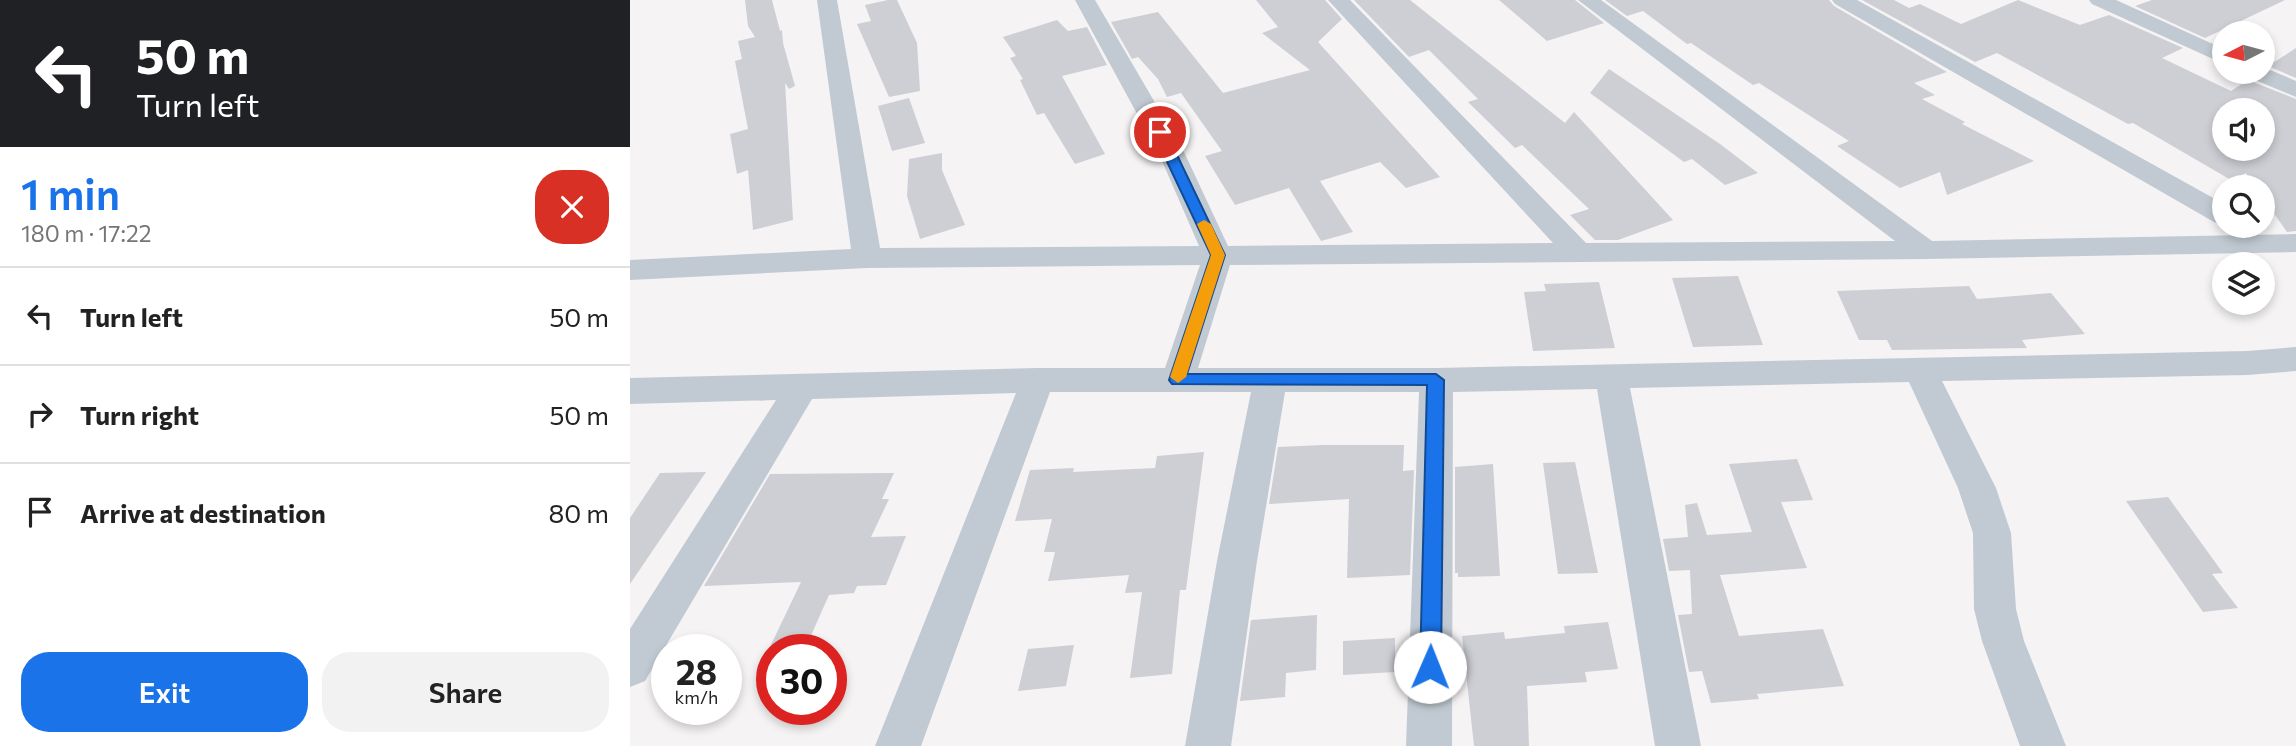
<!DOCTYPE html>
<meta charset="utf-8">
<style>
body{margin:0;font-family:Commissioner,sans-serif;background:#f2f2f2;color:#222;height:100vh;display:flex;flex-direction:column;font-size:26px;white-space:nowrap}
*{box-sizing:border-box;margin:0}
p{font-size:23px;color:#767676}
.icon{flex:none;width:38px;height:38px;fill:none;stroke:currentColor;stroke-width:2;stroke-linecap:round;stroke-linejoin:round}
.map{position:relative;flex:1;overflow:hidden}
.side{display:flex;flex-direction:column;background:#fff;width:630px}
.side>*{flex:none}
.guide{background:#202124;color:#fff;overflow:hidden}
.needle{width:46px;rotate:264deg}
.controls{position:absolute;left:1582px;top:21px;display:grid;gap:14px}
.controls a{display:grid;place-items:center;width:63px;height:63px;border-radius:50%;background:#fff;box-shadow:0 4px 10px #0003;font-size:35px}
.speed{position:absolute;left:21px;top:634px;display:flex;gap:14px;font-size:35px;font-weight:700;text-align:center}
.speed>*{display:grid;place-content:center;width:91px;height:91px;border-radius:50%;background:#fff;box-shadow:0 4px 10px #0003;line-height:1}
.speed small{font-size:18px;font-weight:400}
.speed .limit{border:10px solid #d22;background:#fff;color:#111}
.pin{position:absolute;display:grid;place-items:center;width:60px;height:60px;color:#fff;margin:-30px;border:4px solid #fff;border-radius:50%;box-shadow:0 2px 7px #0007}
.me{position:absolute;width:77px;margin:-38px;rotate:1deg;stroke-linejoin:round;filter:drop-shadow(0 0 5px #0008)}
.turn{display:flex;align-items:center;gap:24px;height:147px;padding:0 21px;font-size:32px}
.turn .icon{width:91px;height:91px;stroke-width:2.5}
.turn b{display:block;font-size:49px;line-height:60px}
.round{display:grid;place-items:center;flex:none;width:74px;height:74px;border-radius:28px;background:#f2f2f2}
.overview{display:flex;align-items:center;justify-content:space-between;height:119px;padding:0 21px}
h1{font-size:42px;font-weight:600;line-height:52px;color:#1a73e8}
.cta{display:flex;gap:14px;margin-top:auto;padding:14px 21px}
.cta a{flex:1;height:80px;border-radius:28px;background:#1a73e8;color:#fff;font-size:28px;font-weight:600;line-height:80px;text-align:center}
.cta a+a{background:#f2f2f2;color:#222}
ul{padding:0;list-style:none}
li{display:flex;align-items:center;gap:21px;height:98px;padding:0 21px;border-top:2px solid #e0e0e0}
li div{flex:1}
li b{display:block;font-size:26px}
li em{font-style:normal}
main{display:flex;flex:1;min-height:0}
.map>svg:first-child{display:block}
.building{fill:#cdcfd5;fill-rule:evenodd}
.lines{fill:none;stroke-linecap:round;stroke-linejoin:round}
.street{fill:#c1cad2;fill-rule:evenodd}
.route{fill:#1a73e8;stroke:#114b97;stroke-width:2}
.slow{fill:#f59e0b}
</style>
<main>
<section class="side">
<div class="guide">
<div class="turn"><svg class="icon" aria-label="left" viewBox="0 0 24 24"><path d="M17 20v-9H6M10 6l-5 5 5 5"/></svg><div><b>50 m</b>Turn left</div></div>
</div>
<div class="overview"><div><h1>1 min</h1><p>180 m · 17:22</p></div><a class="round" style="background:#d93025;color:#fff"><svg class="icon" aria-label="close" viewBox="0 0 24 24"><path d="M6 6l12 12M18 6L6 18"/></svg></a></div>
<ul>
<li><svg class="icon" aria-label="left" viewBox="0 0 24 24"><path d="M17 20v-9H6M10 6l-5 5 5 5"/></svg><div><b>Turn left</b></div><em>50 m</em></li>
<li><svg class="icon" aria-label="right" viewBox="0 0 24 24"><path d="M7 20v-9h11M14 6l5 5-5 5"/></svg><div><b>Turn right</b></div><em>50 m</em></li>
<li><svg class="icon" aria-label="arrive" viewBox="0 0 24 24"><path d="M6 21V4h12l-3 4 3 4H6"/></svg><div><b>Arrive at destination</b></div><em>80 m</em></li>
</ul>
<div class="cta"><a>Exit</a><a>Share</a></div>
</section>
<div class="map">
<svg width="1666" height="746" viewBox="0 0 1666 746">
<rect width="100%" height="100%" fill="#f5f3f3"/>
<path class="building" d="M115,0H142L150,31L152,30L153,43L165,86L159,89L155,83L163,220L123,230L118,170L107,174L100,134L118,129L105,61L112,59L108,41L125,37L118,26Z
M258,0H267L287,43L290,91L259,97L227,24L241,21L235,5Z
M626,0H695L712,19L688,42L810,177L776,188L750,162L690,181L723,232L691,241L659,188L605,205L575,156L592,151L551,93L537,97L528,79L508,57L502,59L481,22L528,12L593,93L680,70L632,33L648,27Z
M724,0H780L935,123L944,112L1043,220L988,240H965L940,215L959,209L892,145L885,148L838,102L848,99L799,50L779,57Z
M869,0H945L974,23L917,41Z
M975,0H1199L1204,6L1317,72L1284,83L1305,95L1292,99L1335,122L1332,124L1404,161L1317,195L1310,172L1270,188L1207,146L1219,141L1129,83L1123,85L1061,43L1057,44L1013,11L997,16Z
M1232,0H1264L1279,8L1290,4L1331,24L1388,0L1450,25L1479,15L1553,48L1532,58L1601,91L1618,80L1666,99V231L1657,232L1633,198V187H1625L1616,173L1601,180L1503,123L1498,124L1367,53L1345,62ZM1594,110H1633V149H1594Z
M1522,0H1655L1575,38L1505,6Z
M427,20L438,31L457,27L477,65L432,76L475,154L445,164L414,113L407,115L390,80L393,79L380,58L386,56L373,37Z
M1666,48V78L1638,66Z
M979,69L1090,144L1128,173L1095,185L1062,159L1054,162L960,93Z
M279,98L295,143L262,151L248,106Z
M312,153V170L335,225L290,239L277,196L279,159Z
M1108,276L1133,345L1063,347L1042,278Z
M969,282L985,348L903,351L894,292L916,291L914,284Z
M1339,286L1347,299L1421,293L1455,334L1392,340L1397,348L1262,350L1257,340H1229L1207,291Z
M693,445H774L773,471L784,470L780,575L717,578L719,499L639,504L648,447Z
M574,452L556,590H550L542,674L500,678L512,592L495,593L499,575L418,581L425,552H414L422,519L385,521L400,470L444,468L443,472L525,468L527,456Z
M1167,459L1183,500L1151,502L1177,568L1090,575L1109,636L1193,629L1214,686L1127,694L1129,699L1081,703L1072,671L1059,672L1048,615L1062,614L1060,570L1039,571L1033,539L1058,537L1055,505L1067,503L1077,535L1122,532L1099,464Z
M945,462L968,573L928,574L913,463Z
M863,464L870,576L828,577V573H825V467Z
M76,472L0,584V518L30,473Z
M264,473L252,499H259L241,537L276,536L256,585L227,586L224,593L199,595L175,649H139L171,582L74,586L140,474Z
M1538,497L1593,573L1582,574L1608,608L1573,612L1496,501Z
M687,615L686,670L656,673L655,697L610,701L621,620Z
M978,622L988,669L955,672L957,682L897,686L899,746H844L832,636L874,632L875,639L935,633L934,626Z
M765,638V672L713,675V641Z
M444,645L436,686L388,691L398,649Z"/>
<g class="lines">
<path class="street" d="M187,0H207L250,248L569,246L529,154L445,0H465L555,154L598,246L923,243L698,0H720L956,243L1265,241L948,0H971L1302,241L1666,234V252L1296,259L600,265L568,368H806L1617,351L1666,347V371L1617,375L1312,381L1366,488L1381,533L1386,609L1394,641L1436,746H1390L1352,641L1344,609L1343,533L1328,488L1279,382L1000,388L1071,746H1025L967,389L823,392L822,746H776L789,392H655L627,561L601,746H555L587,561L621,392H420L291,746H245L386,393L182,399L15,681L0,687V629L146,400L0,404V378L408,368H535L570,265L237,268L0,280V260L221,249Z
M1202,0H1227L1594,204V225L1584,222L1205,4Z
M1459,0H1486L1594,49V64L1462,4Z
M1633,67L1666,81V97L1618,77L1614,72H1633Z"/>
</g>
<path class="route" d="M530,129L536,132L595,255L557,374H806L814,380L811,667L808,674L800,677L793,674L790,667L797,385L542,384L539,380L581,255L523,132Z"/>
<path class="slow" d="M574,220L581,224L595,255L556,377L548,383L540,377L581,255L567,224Z"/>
</svg>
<div class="controls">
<a><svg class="needle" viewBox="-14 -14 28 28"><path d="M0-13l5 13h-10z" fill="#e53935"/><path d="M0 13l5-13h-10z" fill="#767676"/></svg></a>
<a><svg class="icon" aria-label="sound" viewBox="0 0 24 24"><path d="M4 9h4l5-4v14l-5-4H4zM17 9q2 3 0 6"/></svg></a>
<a><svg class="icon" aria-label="search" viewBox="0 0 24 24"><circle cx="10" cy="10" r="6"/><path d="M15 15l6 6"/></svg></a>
<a><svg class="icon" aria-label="layers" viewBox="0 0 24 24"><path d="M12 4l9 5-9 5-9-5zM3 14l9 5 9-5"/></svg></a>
</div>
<div class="speed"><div>28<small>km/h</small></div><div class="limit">30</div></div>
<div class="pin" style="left:530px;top:132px;background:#d93025"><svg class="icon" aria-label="arrive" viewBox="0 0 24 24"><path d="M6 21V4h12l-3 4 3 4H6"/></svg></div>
<svg class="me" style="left:800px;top:667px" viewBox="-20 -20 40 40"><circle r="19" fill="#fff"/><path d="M0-13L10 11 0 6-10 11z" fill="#1a73e8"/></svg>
</div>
</main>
